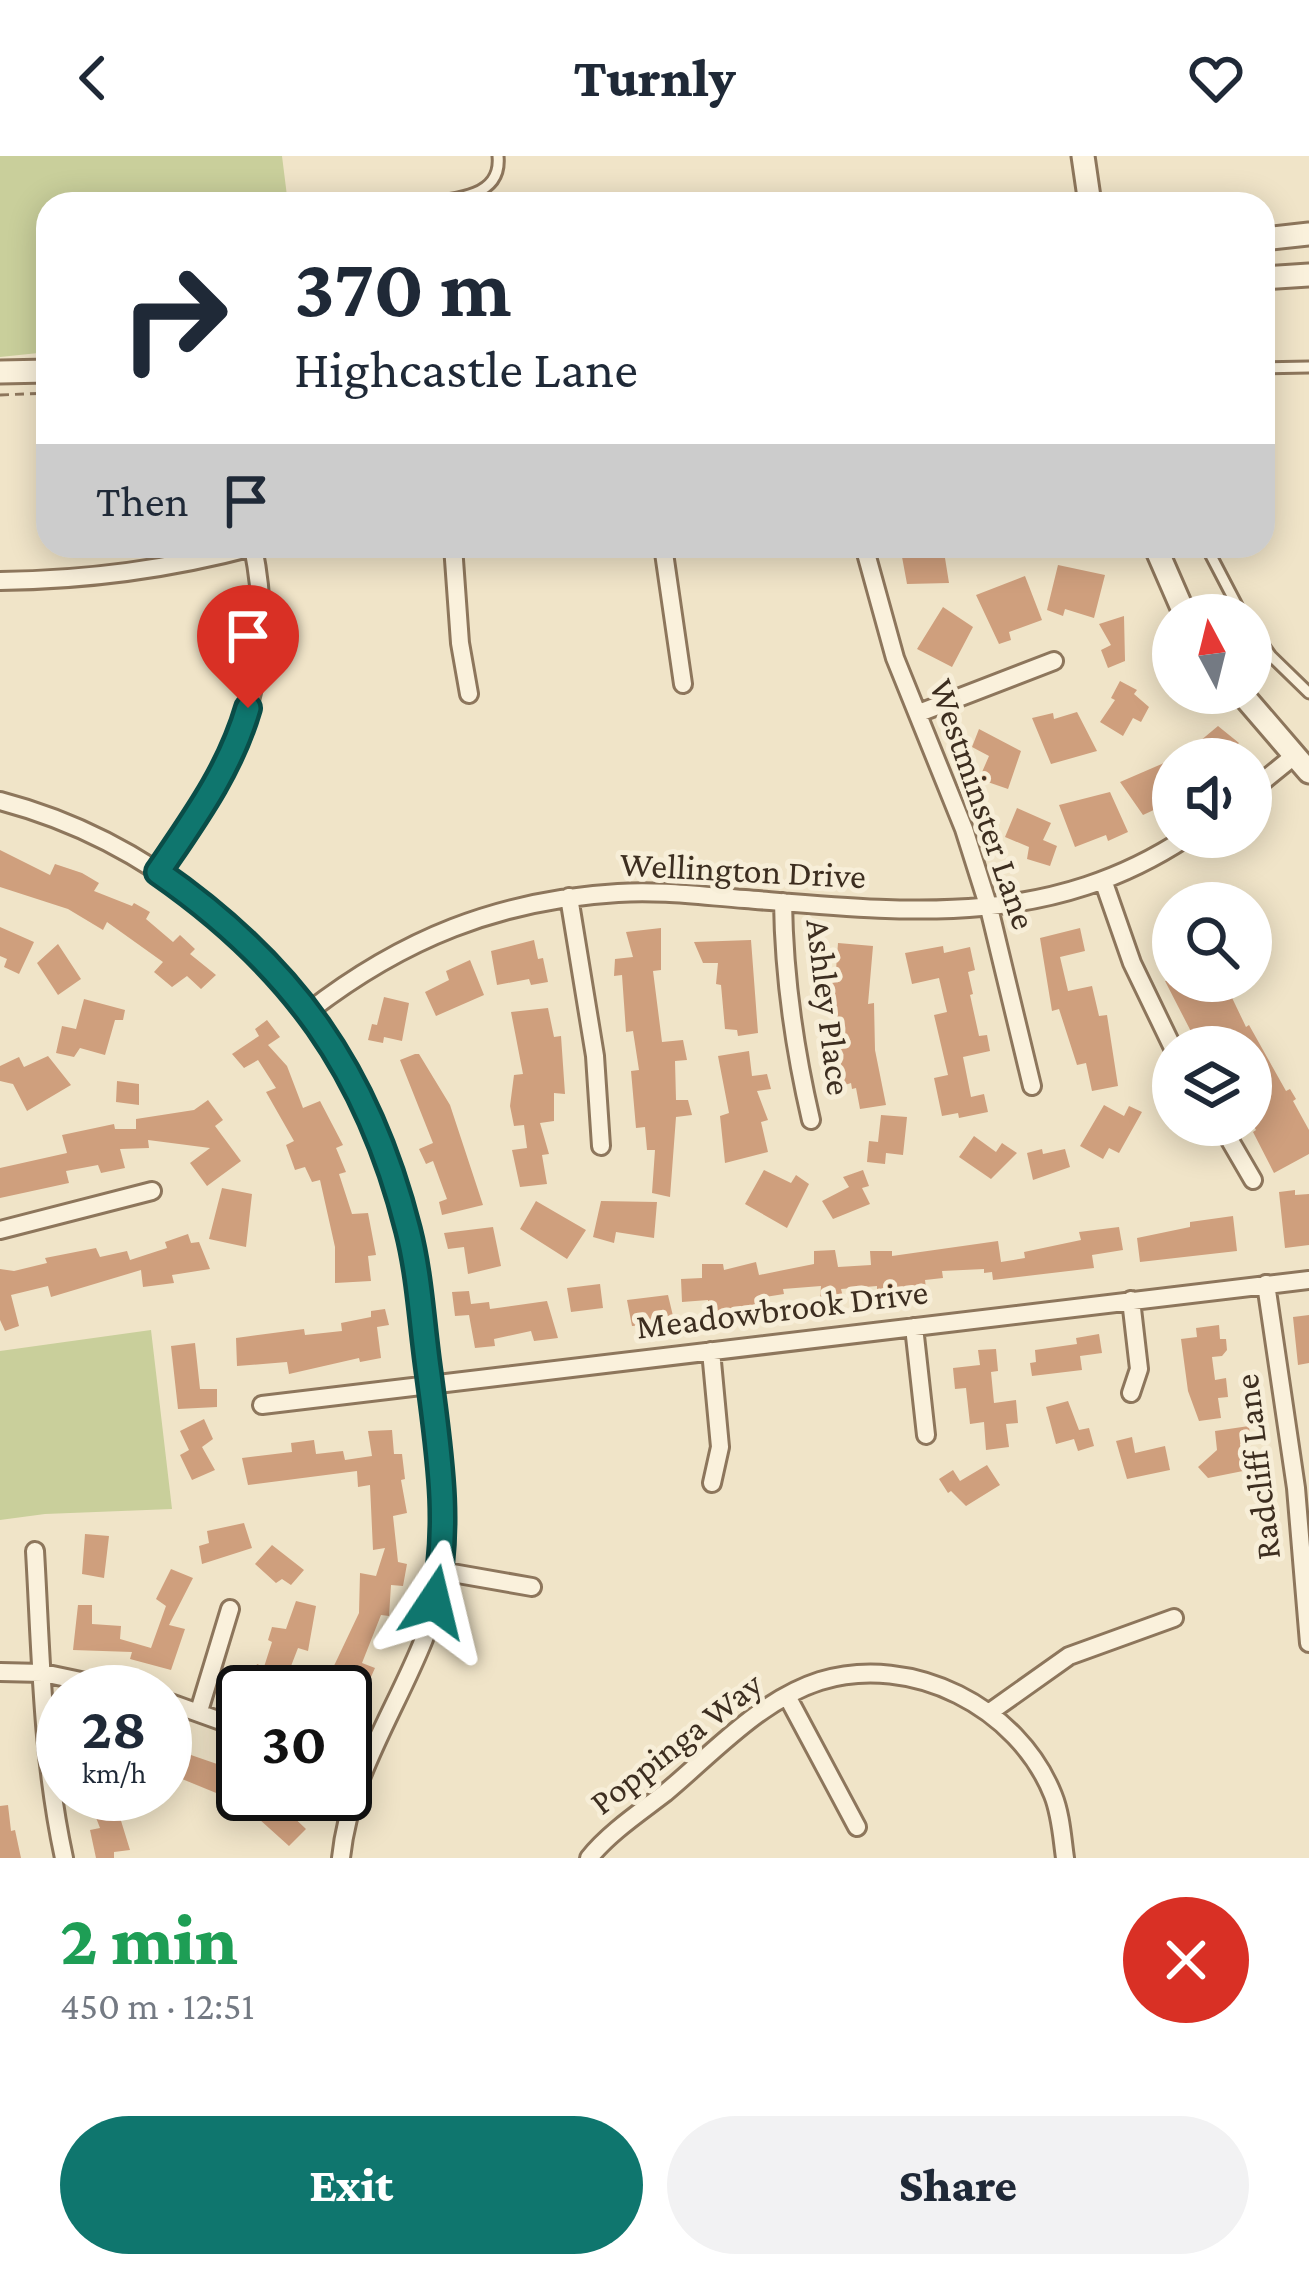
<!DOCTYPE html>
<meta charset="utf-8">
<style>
body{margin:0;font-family:"Crimson Pro",serif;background:#f2f2f3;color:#1f2937;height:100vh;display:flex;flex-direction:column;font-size:45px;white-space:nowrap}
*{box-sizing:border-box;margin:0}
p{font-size:39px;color:#747a83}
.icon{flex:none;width:66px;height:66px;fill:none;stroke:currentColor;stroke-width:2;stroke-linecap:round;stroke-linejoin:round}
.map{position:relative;height:1702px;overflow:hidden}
.details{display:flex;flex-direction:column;background:#fff;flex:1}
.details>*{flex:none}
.hud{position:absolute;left:36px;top:36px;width:1239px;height:366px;border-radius:36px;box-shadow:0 6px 30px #0003;background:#fff;color:#1f2937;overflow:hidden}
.needle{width:78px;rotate:353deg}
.buttons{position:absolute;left:1152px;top:438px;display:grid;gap:24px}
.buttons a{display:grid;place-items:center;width:120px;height:120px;border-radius:50%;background:#fff;box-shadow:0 6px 30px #0003;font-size:60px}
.speed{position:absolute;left:36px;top:1509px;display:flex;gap:24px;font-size:60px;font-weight:700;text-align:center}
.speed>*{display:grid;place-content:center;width:156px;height:156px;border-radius:50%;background:#fff;box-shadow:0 6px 30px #0003;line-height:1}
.speed small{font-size:30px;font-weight:400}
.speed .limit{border:6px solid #111;border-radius:18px;background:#fff;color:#111}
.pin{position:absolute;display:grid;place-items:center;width:102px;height:102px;color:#fff;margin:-123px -51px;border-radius:50% 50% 50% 0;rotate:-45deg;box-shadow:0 0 12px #0007}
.pin .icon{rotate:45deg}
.me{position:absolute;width:132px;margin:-66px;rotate:10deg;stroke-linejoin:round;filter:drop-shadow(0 0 9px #0008)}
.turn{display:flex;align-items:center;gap:42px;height:252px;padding:0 60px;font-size:54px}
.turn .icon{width:156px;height:156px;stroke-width:2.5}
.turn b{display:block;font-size:84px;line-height:102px}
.then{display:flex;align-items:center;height:114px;padding:0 60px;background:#0003;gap:24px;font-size:45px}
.round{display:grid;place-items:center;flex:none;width:126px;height:126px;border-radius:63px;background:#f2f2f3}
.overview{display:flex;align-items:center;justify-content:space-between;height:204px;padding:0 60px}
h1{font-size:72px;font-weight:800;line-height:90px;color:#1e9e55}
.action{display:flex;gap:24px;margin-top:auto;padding:24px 60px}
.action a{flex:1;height:138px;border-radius:72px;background:#0f766e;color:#fff;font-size:48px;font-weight:800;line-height:138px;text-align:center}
.action a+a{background:#f2f2f3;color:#1f2937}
header{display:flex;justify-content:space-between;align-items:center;height:156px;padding:0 60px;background:#fff;font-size:54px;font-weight:800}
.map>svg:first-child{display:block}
.green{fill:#c9cf9b}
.building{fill:#cf9f7d}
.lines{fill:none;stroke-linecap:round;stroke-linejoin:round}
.service-casing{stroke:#8d765c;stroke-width:15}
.minor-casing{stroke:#8d765c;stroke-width:22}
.tertiary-casing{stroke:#8d765c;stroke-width:27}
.path{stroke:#8d765c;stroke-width:3;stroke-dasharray:9 6;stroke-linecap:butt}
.service{stroke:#faf1dc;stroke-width:9}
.minor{stroke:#faf1dc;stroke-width:16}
.tertiary{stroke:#faf1dc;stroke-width:21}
.route-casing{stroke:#0a4d48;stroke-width:30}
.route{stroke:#0f766e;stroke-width:21}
.labels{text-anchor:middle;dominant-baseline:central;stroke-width:10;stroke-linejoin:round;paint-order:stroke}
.street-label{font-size:36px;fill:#3d2e20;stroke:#f7eed8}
</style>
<header><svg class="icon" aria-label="back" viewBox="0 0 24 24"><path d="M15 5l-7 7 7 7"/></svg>Turnly<svg class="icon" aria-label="heart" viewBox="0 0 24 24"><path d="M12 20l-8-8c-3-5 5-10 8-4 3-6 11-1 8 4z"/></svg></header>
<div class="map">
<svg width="1309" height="1702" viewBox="0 0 1309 1702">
<rect width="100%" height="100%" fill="#f0e4c8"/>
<path class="green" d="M0,0H282L288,48H48V196L0,201Z
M151,1174L172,1353L45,1358L0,1364V1195Z"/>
<path class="building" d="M900,390H930L931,400L945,402L949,427L907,428Z
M1058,409L1105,419L1094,462L1065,453L1063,460L1047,454Z
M1025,420L1042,464L1009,476L1011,484L999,488L976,439Z
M943,451L973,471L952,511L917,493Z
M1124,460L1125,505L1108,512L1101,494L1111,489L1099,468Z
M1120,525L1137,534L1134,538L1149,551L1141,566L1133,562L1123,580L1100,566L1115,544L1111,542Z
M1077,556L1097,595L1051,608L1032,562L1053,557L1054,563Z
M1218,570L1239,587L1222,603H1204L1194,590Z
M979,573L1021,595L1008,633L979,623L989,600L972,591Z
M1164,607L1173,627V645L1143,659L1120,626Z
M1110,636L1128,676L1108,685L1106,679L1075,691L1059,649Z
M1017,652L1051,667L1043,684L1057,690L1050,710L1027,703L1029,691L1005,681Z
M0,694L50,719L55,708L82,717L99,727L94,735L132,750L134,747L150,756L146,763L173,786L180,779L195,793L190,798L216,819L201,833L187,820L172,831L154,816L163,806L107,766L103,774L68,753L0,731Z
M0,771L34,786L19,818L4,811L7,803L0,800Z
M661,772V814L653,815L662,886L683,884L687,904L675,905L676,944H688L692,959L676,961L670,1041L652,1037L655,994H647L645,971L636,972L631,915L639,914L633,875L626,876L622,819L614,820L615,803L633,801L626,776Z
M1080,772L1085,795L1060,801L1068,835L1092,830L1099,860L1107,859L1118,930L1092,935L1086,907L1077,909L1059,853L1052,855L1040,782Z
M534,784L538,803L543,802L548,826L531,829L529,823L497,829L491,795Z
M751,784L758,877L738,880L737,874L725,873L721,829L716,828L718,807H703L694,786Z
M838,787L873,790L868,848L874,847L875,894L886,949L860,953L856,932L852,933L851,927L845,929L840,903L834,904L831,884L839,883L831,837L822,836L824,813L836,814Z
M58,788L81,823L58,839L37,807Z
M943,790L944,797L970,791L975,814L968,816L973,838L970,839L979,880L987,879L990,895L963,901L971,941L984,938L988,956L959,962L958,957L942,960L934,922L948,919L934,859L947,856L939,822L912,828L905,797Z
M470,804L484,839L436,860L425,836L449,824L446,815Z
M1165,825H1224L1246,871L1249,869L1286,935L1290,933L1296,943L1293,945L1309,974V998L1274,1017L1253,976L1256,974L1251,966V891H1199Z
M384,841L409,847L402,885L384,881L383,887L368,884L372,868L377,869Z
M84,843L125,854L123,864H115L105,899L80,892L74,901L56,897L62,870L76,873Z
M548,852L554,881L561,880L565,938L554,937V965L540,967L549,998L542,999L547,1028L520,1031L512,994L527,992L524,969L514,970L510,950L514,919L523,918L511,856Z
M267,864L280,881L268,889L287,910L303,952L320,945L343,989L336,992L346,1016L339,1018L352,1058L368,1057L376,1099L368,1100L371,1125L335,1127V1091L320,1024L312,1026L305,1011L295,1014L286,989L294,985L266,936L276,932L258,904L244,912L232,898L259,880L255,873Z
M749,895L752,920L767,918L771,933L757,935L768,964L761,966L768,996L725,1007L720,960L729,957L718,900Z
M415,898H419L450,949L483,1049L442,1059L439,1046L447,1043L433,1005L426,1008L419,993L433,987L400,904Z
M48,900L71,929L27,955L13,928L0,925V910L19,901L24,911Z
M117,925L139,928V949L116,946Z
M208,944L223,964L215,970L241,1005L207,1030L190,1007L210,992L148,984L149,992L120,993L125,1012L101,1017L98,1009L66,1015L69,1027L0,1042V1012L67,997L62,979L114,968L115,973H136V963L194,954Z
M1104,949L1124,960L1129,950L1142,956L1119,997L1109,992L1103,1003L1080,990Z
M881,959L907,961L903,999L886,997L885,1008L867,1006L869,985L878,986Z
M974,980L996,996L1002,987L1017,997L991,1023L959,1001Z
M1042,993L1043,998L1065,993L1070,1011L1033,1024L1027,997Z
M764,1014L791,1027L796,1019L809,1028L787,1072L745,1048Z
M863,1014L869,1030L862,1032L870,1048L833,1063L822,1045L849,1031L843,1021Z
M222,1032L252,1038L246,1091L209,1083Z
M1295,1034V1039L1309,1038V1089L1285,1092L1279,1036Z
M536,1045L586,1074L567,1103L520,1073Z
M601,1045L657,1046L654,1082L616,1076L614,1087L593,1081Z
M1233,1060L1237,1095L1140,1106L1137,1082L1190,1071V1066Z
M493,1071L501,1110L468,1118L464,1091L448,1093L444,1077Z
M1119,1071L1123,1094L1092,1099L1094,1112L993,1124L992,1116L984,1117V1113L942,1115L943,1122L925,1124L926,1132L898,1136L899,1141L877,1144V1130L841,1133L843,1141L820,1144L821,1130L783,1133L784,1138L758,1142L761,1155L739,1158V1154L708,1157V1144L682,1146L681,1123L702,1122V1108H723L724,1114L756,1106L759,1119L814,1108V1095L835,1094L838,1111L871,1109L870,1095H892V1100L998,1085L1001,1106L1025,1102L1024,1096L1081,1084L1079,1076Z
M188,1078L191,1087L199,1086L210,1113L172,1119L174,1127L143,1131L141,1114L51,1141L48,1130L11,1139L19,1170L5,1175L0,1164V1113L14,1115L47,1107L45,1102L96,1092L100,1101L127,1095L130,1104L167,1092L165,1086Z
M600,1128L603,1152L571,1156L567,1132Z
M469,1135L471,1148L489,1146L490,1153L547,1145L558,1182L534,1185L531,1175L494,1183L495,1190L475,1192L469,1159L455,1160L452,1136Z
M668,1139L673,1160L657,1162L658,1169L632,1170L627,1144Z
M385,1153L389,1169L377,1171L381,1202L360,1206L359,1202L289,1218L287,1206L237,1210L236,1182L304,1173L305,1179L342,1175L341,1167L371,1161V1155Z
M1309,1159V1207L1298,1209L1293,1161Z
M1219,1169L1220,1183H1226L1227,1194L1222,1200L1212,1201L1215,1224L1226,1222L1228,1241L1218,1242L1221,1262L1199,1265L1188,1235L1181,1183L1197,1181L1196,1172Z
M1099,1178L1102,1197L1080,1200L1082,1214L1032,1220L1030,1207L1036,1206L1035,1194L1077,1188L1076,1182Z
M195,1187L200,1233H217V1251L178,1253L171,1190Z
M996,1193L998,1215L991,1216L994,1247L1016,1244L1018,1267L1006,1268L1009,1291L986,1294L984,1266L970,1268L966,1232L955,1233L953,1212L980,1209L978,1194Z
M1068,1245L1079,1274L1089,1272L1094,1290L1078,1295L1074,1283L1056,1288L1046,1251Z
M204,1263L213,1283L202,1291L215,1314L192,1324L180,1299L189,1294L180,1275Z
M1249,1270L1251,1286L1240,1288L1243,1315L1208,1322L1198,1311L1217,1294L1215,1275Z
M392,1274L394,1298H402L405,1323L401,1324L407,1357L393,1360L398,1406L407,1408L403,1430L391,1429L389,1460L381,1459L362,1507L375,1512L346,1577L345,1536H338L344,1520L332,1514L359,1457L360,1417L376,1420L385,1392L373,1394L370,1329L358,1331L357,1315L248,1329L242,1302L292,1296L291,1287L314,1284L316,1298L343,1295L345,1304L372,1300L368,1275Z
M1132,1281L1135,1297L1165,1290L1170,1314L1127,1323L1116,1285Z
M987,1309L1000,1329L966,1350L951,1335L948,1337L939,1323L953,1314L960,1325Z
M244,1367L252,1392L202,1408L199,1390L209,1387L207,1375Z
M85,1378L109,1380L104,1422L82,1418Z
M272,1389L304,1414L291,1429L282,1423L276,1427L255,1408Z
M171,1413L193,1422L169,1469L185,1473L171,1514L130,1503L132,1496L73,1494L78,1449H92V1468L121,1470L120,1483L151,1492L166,1450L156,1443Z
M296,1445L316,1450L308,1495L298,1492L281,1536H241L245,1523L251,1524L257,1508L264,1511L272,1486L268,1484L272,1471L286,1473Z
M165,1590L243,1617V1648L165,1616Z
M267,1638H283L292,1647L286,1654L306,1673L289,1690L259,1663L271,1652L261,1644Z
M8,1649L11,1675L15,1674L21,1702H0V1650Z
M118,1655L130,1694L114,1696V1702H96L90,1674L100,1672L95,1659Z"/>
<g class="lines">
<defs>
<path id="service" d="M402,48C436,43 503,49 498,0
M1263,212L1309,211
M1206,390L1242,459
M1251,472L1271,500L1309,537"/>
<path id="minor" d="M453,390L460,487L469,538
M663,390L683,528
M864,390L895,502L964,673L989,752L1032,930
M0,425C88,424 171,413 256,390
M919,557L1054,505
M1251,635L1294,600
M0,645C149,684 273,788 351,919C378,965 394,1021 408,1073C416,1102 417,1133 421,1163C429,1220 437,1278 444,1335C446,1384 442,1437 424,1483C395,1556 349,1622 341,1702
M158,715C232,607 281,528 253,391
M1103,724L1132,807L1173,892
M569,741L595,900L601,990
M783,746C784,821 794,891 811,964
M308,856C402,783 498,744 618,737C660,734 703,740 745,743C903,756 1046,774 1187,681
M1221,969L1253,1024
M0,1074L152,1035
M1266,1128L1296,1332L1309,1487
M914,1171L926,1279
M711,1195L720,1291L712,1327
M1131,1237L1139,1213L1131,1144
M262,1249L1309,1124
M35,1395C41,1497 42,1601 64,1702
M441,1415L532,1431
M0,1516L43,1517L133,1536
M787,1540L857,1671
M165,1545L243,1573
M199,1555L230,1453
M990,1556L1069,1500L1174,1462
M589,1702C609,1677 639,1657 665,1637C712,1598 760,1544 820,1525C912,1497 1018,1551 1053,1639C1061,1659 1062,1681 1065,1702"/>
<path id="tertiary" d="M1083,0L1090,48
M1263,83L1309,78
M1263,122L1309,119
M0,216L48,215
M1155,390L1185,459
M1241,537L1309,616"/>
</defs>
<use href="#service" class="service-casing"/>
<use href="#minor" class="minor-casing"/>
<use href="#tertiary" class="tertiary-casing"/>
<path class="path" d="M0,239L48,237"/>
<use href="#service" class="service"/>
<use href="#minor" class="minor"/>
<use href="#tertiary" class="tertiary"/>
</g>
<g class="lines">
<defs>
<path id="route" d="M248,552C230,614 194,663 158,716C292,809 368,915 408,1074C420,1121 422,1172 429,1219C439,1297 451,1369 434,1446"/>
</defs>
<use href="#route" class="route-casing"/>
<use href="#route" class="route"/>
</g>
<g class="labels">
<g class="street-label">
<text transform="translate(983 648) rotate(71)">Westminster Lane</text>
<text transform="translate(743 714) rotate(3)">Wellington Drive</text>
<text transform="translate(829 851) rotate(83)">Ashley Place</text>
<text transform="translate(782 1153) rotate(-7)">Meadowbrook Drive</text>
<text transform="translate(1257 1311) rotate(-97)">Radcliff Lane</text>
<text transform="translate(676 1587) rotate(-38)">Poppinga Way</text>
</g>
</g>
</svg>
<div class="buttons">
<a><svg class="needle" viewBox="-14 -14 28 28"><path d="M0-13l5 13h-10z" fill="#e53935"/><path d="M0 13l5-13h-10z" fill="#747a83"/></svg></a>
<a><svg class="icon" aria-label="sound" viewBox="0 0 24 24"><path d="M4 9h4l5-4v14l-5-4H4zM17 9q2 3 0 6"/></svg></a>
<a><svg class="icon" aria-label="search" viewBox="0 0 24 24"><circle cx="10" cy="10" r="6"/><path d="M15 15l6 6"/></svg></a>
<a><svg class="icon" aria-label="layers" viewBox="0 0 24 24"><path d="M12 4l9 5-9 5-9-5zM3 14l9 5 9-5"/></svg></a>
</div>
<div class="speed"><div>28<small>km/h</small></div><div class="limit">30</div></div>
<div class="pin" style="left:248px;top:552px;background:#d93025"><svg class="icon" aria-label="arrive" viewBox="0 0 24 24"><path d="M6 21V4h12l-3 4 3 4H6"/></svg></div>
<svg class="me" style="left:434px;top:1446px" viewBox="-20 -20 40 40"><path d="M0-17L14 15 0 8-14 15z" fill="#0f766e" stroke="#fff" stroke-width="4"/></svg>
<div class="hud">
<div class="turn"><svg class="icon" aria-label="right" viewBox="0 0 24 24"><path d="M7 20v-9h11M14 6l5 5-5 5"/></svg><div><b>370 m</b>Highcastle Lane</div></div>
<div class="then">Then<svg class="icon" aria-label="arrive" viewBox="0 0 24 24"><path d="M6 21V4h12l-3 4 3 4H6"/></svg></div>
</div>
</div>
<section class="details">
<div class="overview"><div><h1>2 min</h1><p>450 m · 12:51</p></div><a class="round" style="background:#d93025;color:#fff"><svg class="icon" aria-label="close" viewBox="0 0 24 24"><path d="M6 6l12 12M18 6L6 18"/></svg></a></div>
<div class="action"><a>Exit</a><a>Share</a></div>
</section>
